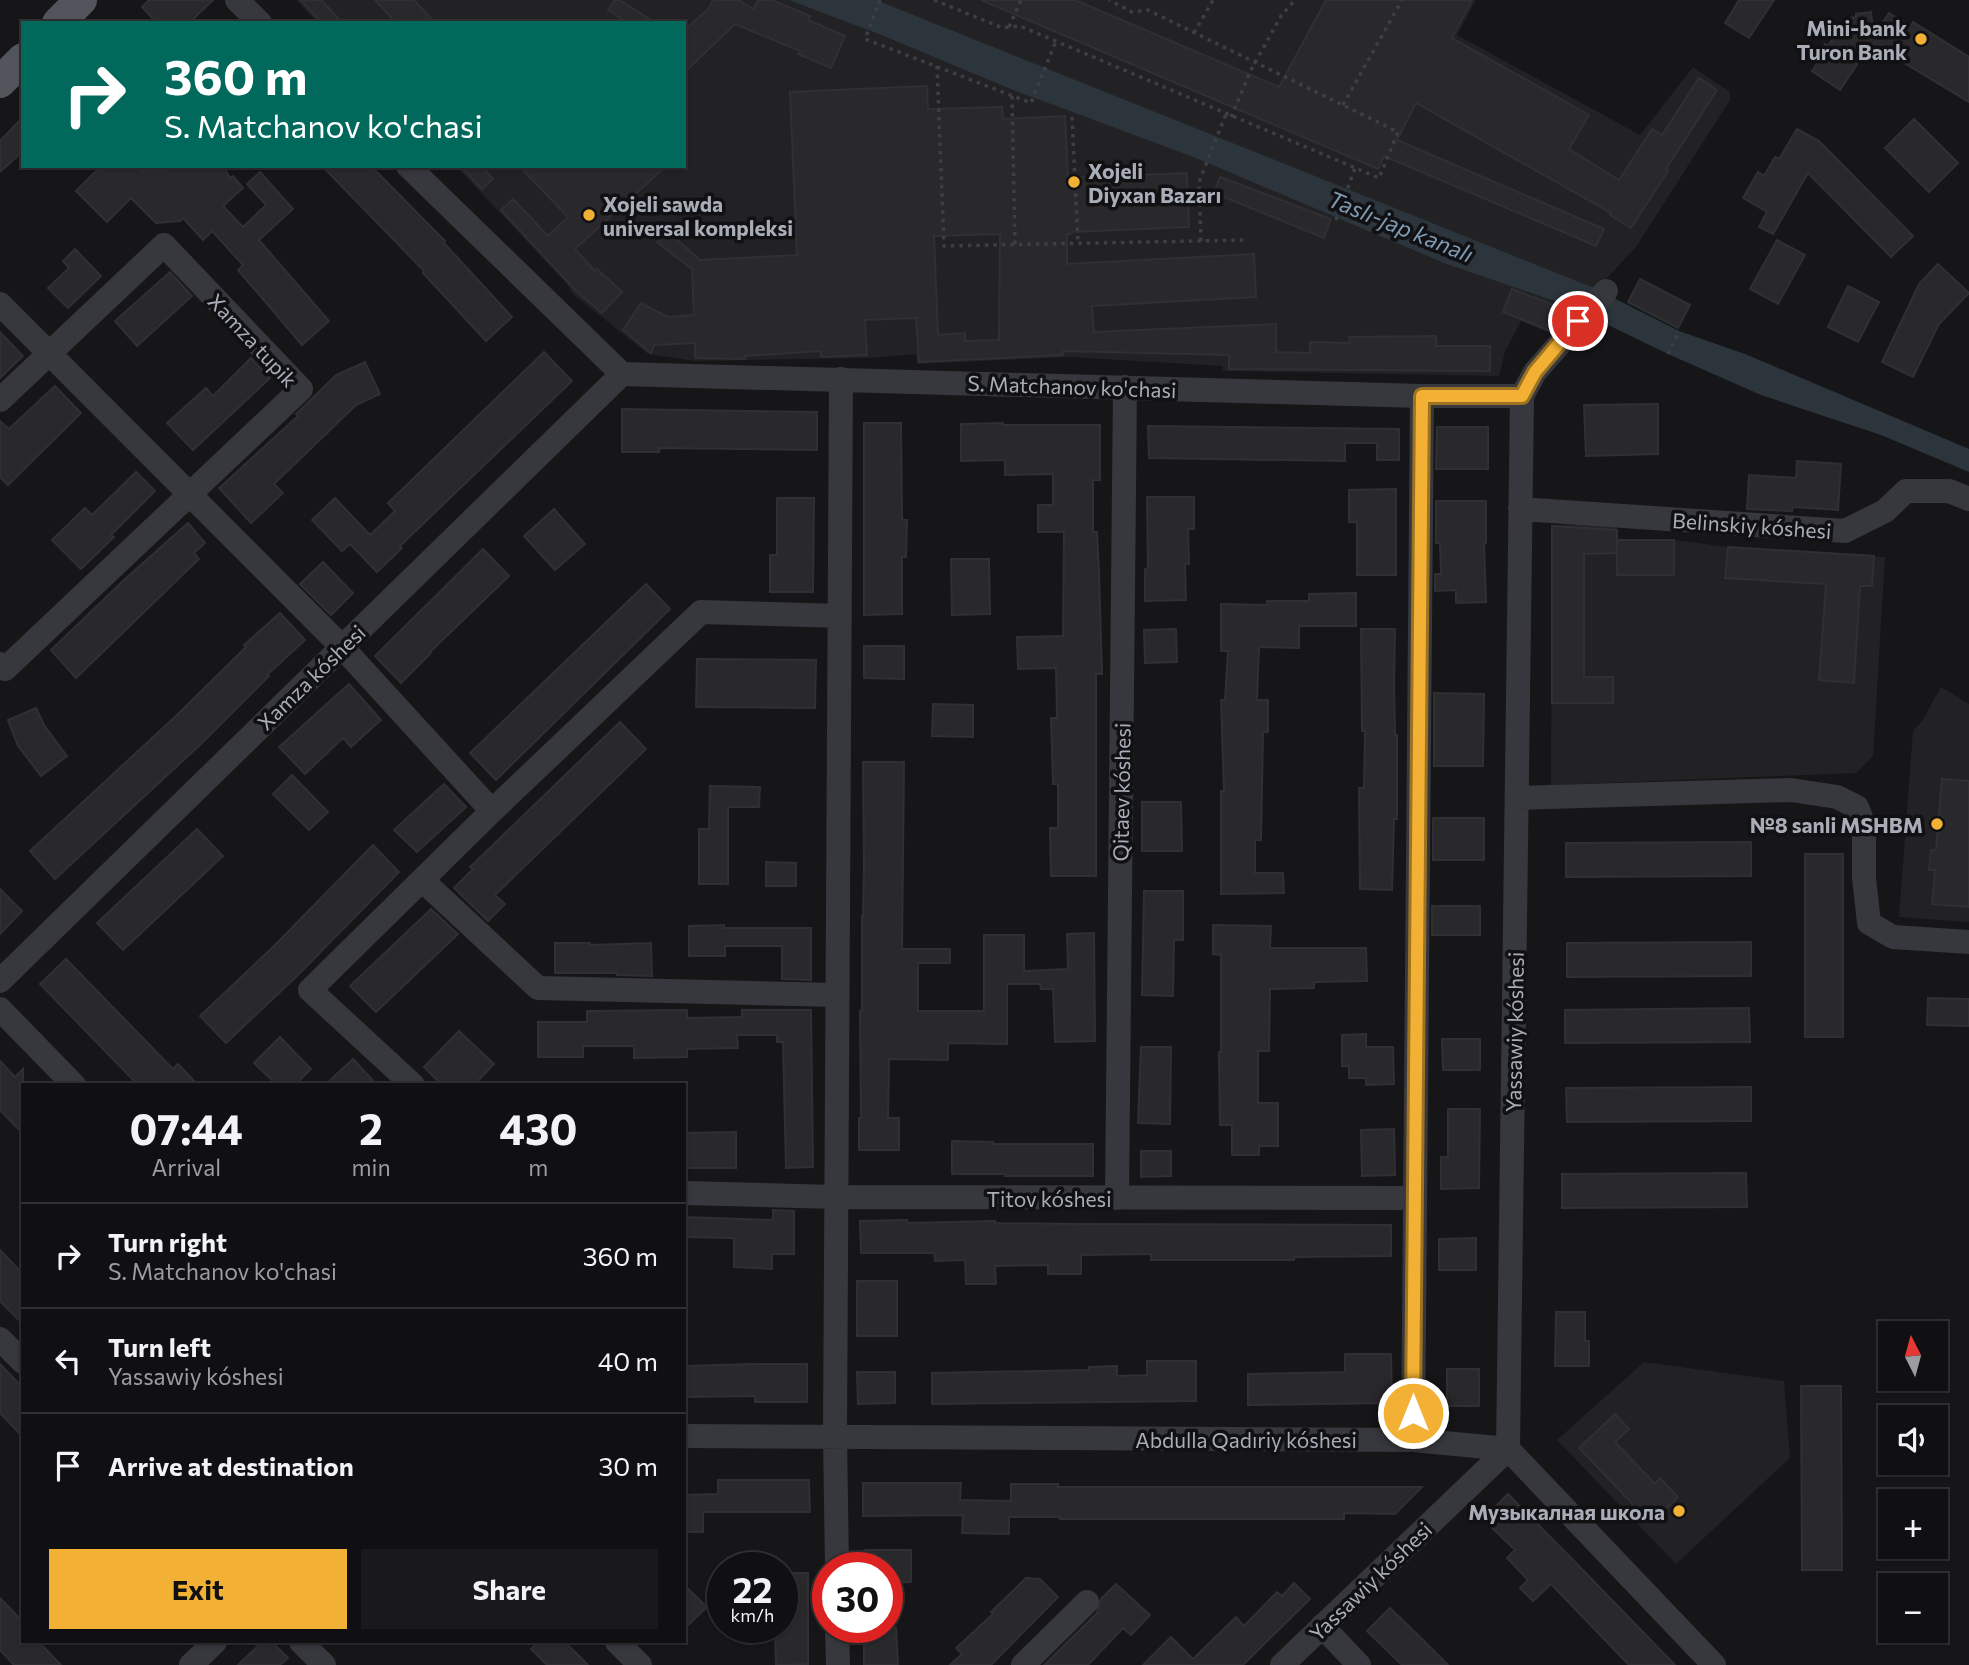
<!DOCTYPE html>
<meta charset="utf-8">
<style>
body{margin:0;font-family:Commissioner,sans-serif;background:#19191b;color:#f1f3f6;height:100vh;display:flex;flex-direction:column;font-size:26px;white-space:nowrap}
*{box-sizing:border-box;margin:0}
p{font-size:23px;color:#9c9d9f}
.icon{flex:none;width:38px;height:38px;fill:none;stroke:currentColor;stroke-width:2;stroke-linecap:round;stroke-linejoin:round}
.map{position:relative;flex:1;overflow:hidden}
.details{position:absolute;left:21px;top:1083px;width:665px;height:560px;display:flex;flex-direction:column;background:#101012;border-radius:0px;box-shadow:0 2px 5px #0004,0 0 0 2px #303032}
.details>*{flex:none}
.guide{position:absolute;left:21px;top:21px;width:665px;height:147px;border-radius:0px;box-shadow:0 2px 5px #0004,0 0 0 2px #303032;background:#00695c;color:#fff;overflow:hidden}
.needle{width:46px;rotate:354deg}
.controls{position:absolute;left:1878px;top:1321px;display:grid;gap:14px}
.controls a{display:grid;place-items:center;width:70px;height:70px;border-radius:0px;background:#101012;box-shadow:0 2px 5px #0004,0 0 0 2px #303032;font-size:35px}
.speed{position:absolute;left:707px;top:1552px;display:flex;gap:14px;font-size:35px;font-weight:700;text-align:center}
.speed>*{display:grid;place-content:center;width:91px;height:91px;border-radius:50%;background:#101012;box-shadow:0 2px 5px #0004,0 0 0 2px #303032;line-height:1}
.speed small{font-size:18px;font-weight:400}
.speed .limit{border:10px solid #d22;background:#fff;color:#111}
.pin{position:absolute;display:grid;place-items:center;width:60px;height:60px;color:#fff;margin:-30px;border:4px solid #fff;border-radius:50%;box-shadow:0 2px 7px #0007}
.me{position:absolute;width:77px;margin:-38px;rotate:0deg;stroke-linejoin:round;filter:drop-shadow(0 0 5px #0008)}
.turn{display:flex;align-items:center;gap:24px;height:147px;padding:0 28px;font-size:32px}
.turn .icon{width:91px;height:91px;stroke-width:2.5}
.turn b{display:block;font-size:49px;line-height:60px}
.eta{display:flex;justify-content:space-evenly;align-items:center;height:119px;text-align:center}
.eta b{font-size:42px;font-weight:700;line-height:49px}
.button{display:flex;gap:14px;margin-top:auto;padding:14px 28px}
.button a{flex:1;height:80px;border-radius:0px;background:#f2b134;color:#111;font-size:28px;font-weight:700;line-height:80px;text-align:center}
.button a+a{background:#19191b;color:#f1f3f6}
ul{padding:0;list-style:none}
li{display:flex;align-items:center;gap:21px;height:105px;padding:0 28px;border-top:2px solid #303032}
li div{flex:1}
li b{display:block;font-size:26px}
li em{font-style:normal}
.map>svg:first-child{display:block}
.built{fill:#222225}
.water{fill:#2c353c}
.building{fill:#29292c;stroke:#303034;stroke-width:2;fill-rule:evenodd}
.lines{fill:none;stroke-linecap:round;stroke-linejoin:round}
.path{stroke:#3d3f44;stroke-width:3.5;stroke-dasharray:3.5 5;stroke-linecap:butt}
.minor{stroke:#37383d;stroke-width:24}
.major{stroke:#53555c;stroke-width:32}
.route-casing{stroke:#9d7322;stroke-width:18}
.route{stroke:#f2b134;stroke-width:12}
.poi-dot{fill:#f2b134;stroke:#111113;stroke-width:2.5}
.labels{text-anchor:middle;dominant-baseline:central;stroke-width:7;stroke-linejoin:round;paint-order:stroke}
.poi-label{font-size:21px;font-weight:bold;fill:#a8adb8;stroke:#111113;text-anchor:end}
.street-label{font-size:21px;fill:#a8adb8;stroke:#111113}
.water-label{font-size:23px;font-style:italic;fill:#7f9bb3;stroke:#111113}
</style>
<div class="map">
<svg width="1969" height="1665" viewBox="0 0 1969 1665">
<rect width="100%" height="100%" fill="#161618"/>
<path class="built" d="M296,0H1476L1457,35L1640,135L1693,67L1730,92V100L1636,247L1554,335L1521,321L1505,352L1499,376L1223,371V366L1068,357L917,364L916,354L868,358L695,361L648,354L573,294L566,283L456,166H684V23H318Z
M1552,525H1617V540H1674L1728,547L1885,557L1873,756L1856,773L1551,785Z
M1941,687L1969,704V922L1899,917L1913,731L1922,721Z
M1644,1362L1784,1381L1790,1458L1676,1564L1557,1440Z"/>
<path class="water" d="M789,0H876L1594,288L1679,331L1745,354L1969,449V472L1881,435L1761,395L1668,354L1569,306L1444,263L1196,158L1013,90L879,34Z"/>
<path class="building" d="M149,0H213L189,23H157L142,7Z
M300,0H321L343,23H322Z
M375,0H414L435,23H396Z
M615,0H619L656,23H628L608,10Z
M713,0H738L754,9L758,0H772L810,16L808,20L845,36L831,68L798,54L800,51L735,24L684,73V31L709,8Z
M981,0H1075L1279,87L1326,0H1472L1452,38L1589,115L1569,149L1619,180L1652,129L1662,135L1699,78L1717,90L1666,169L1668,171L1631,228L1610,215L1611,213L1416,103L1397,140L1604,229L1596,246L1384,156L1378,169Z
M1739,0H1774L1749,38L1725,23Z
M1871,12L1874,36L1889,13L1911,26L1913,22L1969,57V102L1871,43L1840,90L1812,71L1819,61L1816,58L1825,44L1828,46L1846,19L1856,17V14Z
M927,86L928,109L1002,107L1003,119L1065,116L1068,178L1187,173L1189,227L1070,232L1071,234H1067V264L1254,254L1256,297L1092,306L1094,332L1276,324V352L1310,353V342L1350,343L1349,337L1436,336V346H1490V371L1229,369V355L1063,351V355L919,362L916,318L865,320L867,355L821,357V351L745,356V359L695,358V343L654,345L651,353L623,330L641,303L668,317L694,315L692,269L657,242L667,231L700,260L797,255L790,92ZM1000,234L999,340L965,341V333L938,335L934,236Z
M23,117V151L0,172V141Z
M1914,119L1958,163L1929,192L1885,148Z
M1797,129L1819,141L1913,236L1891,257L1808,173L1773,234L1759,227L1767,212L1743,198L1758,172L1764,176L1775,157L1779,159Z
M101,166H139L141,171L172,169V166H223L230,178L233,176L243,188L223,206L243,227L266,205L247,184L260,172L293,209L259,240L329,321L302,345L238,270L243,265L212,231L203,240L183,218L180,221L156,223L131,198L107,222L76,191Z
M322,166H371L445,241L444,243L512,317L486,341L423,273L424,271Z
M460,166H481L493,179L482,189Z
M519,166H666L575,249L595,271L597,269L622,292L602,313L576,291L501,210L513,199L548,236L568,217Z
M1220,177L1331,219L1324,238L1214,193Z
M1777,240L1805,255L1778,304L1750,289Z
M75,249L101,276L68,308L48,288L69,268L63,261Z
M1938,264L1969,293L1939,324L1913,377L1882,362L1919,284Z
M170,272L192,296L137,346L115,321Z
M1640,279L1690,305L1678,328L1628,302Z
M1848,286L1879,302L1858,342L1828,327Z
M1512,289L1564,309L1558,323L1551,331L1503,312Z
M0,332L23,356L0,378Z
M544,352L572,381L400,546L402,548L377,572L350,544L342,551L312,520L335,498L370,535L395,511L388,503Z
M251,358L270,378L193,450L167,423L206,388L213,396Z
M365,362L380,394L356,405L274,484L283,493L251,523L219,488L298,416L296,414L336,375Z
M55,386L81,413L8,485L0,477V421L9,429Z
M1658,404V454L1586,456L1584,405Z
M622,409L817,412V450L659,448V452H622Z
M864,423H901L902,520H907L906,557H902V614L864,615Z
M1003,423V425H1100V480H1093V532H1097L1099,572L1102,674H1096V876H1051L1050,828H1058V784H1053L1052,750L1051,718H1057L1056,668L1018,669L1017,637L1063,636L1064,532H1038V505H1053V474L1005,475V460L961,461V424Z
M1148,426L1399,429V460H1377V443H1345V461L1149,458Z
M1437,427H1488V469H1436Z
M1797,461L1841,464L1838,510L1793,507L1792,511L1747,509L1749,475L1796,478Z
M136,472L155,491L111,535L114,537L81,569L52,540L85,508L92,515Z
M1396,489V575H1357V522H1349V490Z
M1147,497H1194V529H1188L1189,564H1185L1186,600L1145,601V569L1148,568Z
M777,498H814L813,592H770V555H777Z
M1436,501H1486V543H1484L1486,602L1456,603V590L1435,591V574H1441L1440,543H1436Z
M554,509L585,544L555,570L524,536Z
M188,523L205,543L194,553L199,559L76,678L51,650L124,580Z
M1552,526L1617,530V553L1584,554V677H1613V703H1552Z
M1617,540H1674V575H1617Z
M1728,547L1874,556L1872,586H1860L1854,683L1819,680L1826,584L1725,578Z
M483,549L509,576L430,652L431,653L401,683L375,656Z
M951,559H989L990,614L952,615Z
M323,562L353,593L331,615L300,584Z
M646,584L670,609L496,780L470,753Z
M1356,593V626H1299V648L1259,647L1257,700H1268V732H1263L1261,840H1255V873H1283L1284,893L1221,894V791H1224L1221,700H1225L1228,651H1221V604L1267,605V601H1309V594Z
M280,613L305,640L267,675L269,676L202,743L55,879L30,851L178,714L246,647L244,645Z
M1176,629L1177,662L1145,663L1144,630Z
M1361,629H1395L1394,684L1395,735H1397V819H1394L1392,890L1360,889L1359,788H1364L1365,731H1362Z
M864,646H904V679L864,678Z
M697,659L816,660L815,708L696,707Z
M349,684L381,720L351,747L343,738L305,774L279,747Z
M1434,693L1484,694L1483,766H1434Z
M933,704L973,705V737L932,736Z
M36,708L44,725L67,756L41,776L18,746L8,720Z
M620,722L646,749L495,895L505,904L488,921L454,888L473,869L470,867Z
M863,762H904L902,949H950V963H918V1011H984V935H1024V971L1068,969L1067,934L1094,933L1095,1041L1055,1042L1053,989H1041L1040,984H1007V1044L948,1043V1060L889,1059L888,1118H899V1150H859V1118H861L860,1011H862V916H863L864,866Z
M292,775L328,812L309,830L273,794Z
M1942,779L1969,781V907L1932,904L1935,870H1929L1931,850H1936Z
M444,784L466,807L417,852L394,830Z
M710,786L760,787L759,807H728V884H699V829H709Z
M1142,802H1181L1182,851H1142Z
M1433,818H1484V860H1433Z
M197,829L223,856L123,950L97,923Z
M1751,842V876L1566,877V843Z
M373,845L399,872L298,975L226,1043L200,1016L274,946Z
M1805,854H1843V1037H1805Z
M766,862L796,863V886H766Z
M0,889L22,911L0,934Z
M1144,891H1183V940H1174L1173,996L1142,995Z
M1432,906H1480V935H1432Z
M431,909L458,934L376,1012L350,986Z
M724,925V928H811V980L782,979V946H725V956H689V926Z
M1213,925L1271,926L1270,948H1366L1367,981L1314,982V988L1270,989L1269,1051H1258V1103H1278V1146H1259V1155H1232V1125H1220L1219,1052H1221V955L1213,954Z
M1751,942V976L1567,977V943Z
M555,943H590V945L651,943L652,976L617,975V973H555Z
M66,959L173,1069L178,1064L198,1085H138L40,984Z
M1928,998L1969,999V1026L1927,1025Z
M1749,1008L1750,1042L1565,1043V1010Z
M687,1010V1018L742,1017V1010H811L813,1167L786,1168L783,1042H777V1035H737L738,1048L687,1049V1057L634,1058V1046H583V1057H538V1022H587V1011Z
M459,1031L494,1064L474,1085H442L424,1067Z
M1366,1034V1047H1393L1394,1084L1366,1085V1078H1349V1066H1342V1035Z
M280,1037L311,1069L295,1085H277L254,1063Z
M1442,1039H1480V1070H1443Z
M1141,1047H1171L1170,1124L1138,1123Z
M353,1059L377,1085H325Z
M0,1061L15,1077L23,1069V1134L0,1110Z
M1751,1087V1121L1567,1122L1566,1088Z
M1448,1109H1480L1479,1188L1441,1189V1157H1448Z
M1394,1129L1395,1175L1362,1176L1361,1130Z
M736,1132V1168H684V1133Z
M952,1141L993,1142V1144H1093V1176H1005V1174H952Z
M1141,1151H1171V1176L1141,1177Z
M1746,1173L1747,1207L1562,1208V1174Z
M773,1210L794,1211V1254H772V1269L734,1267V1238L684,1237V1217L773,1220Z
M907,1220V1223L995,1221V1223L1081,1224L1391,1225V1256L1294,1257V1260H1151V1254L1081,1255V1274H1048V1265L995,1266L996,1284H966L965,1260L935,1261L934,1253H861L860,1221Z
M1476,1238V1270H1439V1239Z
M0,1250L23,1274V1324L0,1301Z
M857,1281H897V1336H857Z
M1556,1312H1585V1341H1589V1366H1555Z
M1345,1354H1391L1392,1403L1248,1405V1374L1345,1372Z
M1147,1361H1196V1401L932,1404V1373L1089,1370V1367L1117,1366V1376L1147,1375Z
M0,1364L23,1388V1437L0,1413Z
M755,1364H807V1402H755V1396L684,1397V1366Z
M1447,1369H1479V1406H1447Z
M857,1372H895V1403L858,1404Z
M1801,1386H1841L1842,1570H1802Z
M1615,1414L1629,1429L1615,1442L1655,1484L1660,1478L1678,1497L1651,1523L1579,1448Z
M718,1480H809L810,1512H703V1532H684V1495L718,1494Z
M863,1483H961L960,1500L1011,1501V1484H1058V1487H1422L1395,1514L1344,1513V1519H1060V1517H1009V1534L962,1533L963,1515L863,1516Z
M1508,1494L1576,1563L1675,1665H1629L1551,1584L1533,1601L1520,1588L1528,1580L1507,1558L1515,1550L1483,1519Z
M865,1550H911V1582L887,1583V1568H865Z
M782,1573H808V1664L776,1665L775,1628H782Z
M1026,1578L1040,1579L1058,1597L991,1665H950L962,1654L956,1648L993,1614L991,1612Z
M1294,1583L1310,1599L1243,1665H1143L1171,1637L1193,1659L1236,1617L1244,1626L1277,1592L1282,1596Z
M1116,1584L1150,1615L1131,1635L1123,1628L1088,1665H1044L1097,1613L1101,1599Z
M684,1585L707,1607L684,1629Z
M0,1598L23,1622V1642H39L61,1665H14L0,1650Z
M1390,1608L1422,1639L1448,1665H1402L1367,1631Z
M864,1628H896L898,1665H864Z
M262,1642H272L288,1658L280,1665H238Z
M538,1642H565L588,1665H547L531,1649Z"/>
<g class="lines">
<path class="path" d="M880,0L865,39L1031,103L1056,41
M934,0L1003,28L1020,26L1379,178L1398,132L1148,10L1132,12L1109,0
M1009,27L1021,0
M1194,33L1213,0
M937,66L944,246L1247,240
M1012,96L1015,244
M1343,105L1402,0
M1072,117L1078,243
M1231,117L1251,70L1281,16L1295,0
M1336,220L1355,168
M1201,241L1199,182L1226,114
M1668,354L1679,331"/>
<path class="minor" d="M237,0L260,23
M408,166L622,374
M0,304L342,647L492,811
M622,374L1422,396H1522
M0,400L164,245L301,389L5,669L0,664
M1520,509L1845,531L1885,511L1906,491H1949L1969,499
M1518,798L1791,790L1837,797L1857,807L1864,825V878L1869,923L1893,937L1969,942
M422,880L538,988L837,995
M0,981L622,374
M0,1009L74,1085
M413,1085L310,990L492,811L701,612L840,616
M684,1193L836,1197L1414,1198
M1117,1198L1125,387
M0,1339L23,1362
M684,1436L1413,1440L1508,1449L1714,1665
M1413,1440L1422,396
M837,1568L835,1436L841,379
M1322,1626L1359,1665
M837,1628L838,1665
M301,1642L324,1665
M617,1642L640,1665
M191,1665L215,1642
M1023,1665L1087,1602
M1282,1665L1508,1449L1522,396L1535,372L1606,291"/>
<path class="major" d="M58,23L81,0
M0,82L23,59"/>
</g>
<g class="lines">
<defs>
<path id="route" d="M1413,1413L1422,396H1522L1535,372L1578,321"/>
</defs>
<use href="#route" class="route-casing"/>
<use href="#route" class="route"/>
</g>
<g class="poi-dot">
<circle cx="1921" cy="39" r="7"/>
<circle cx="1074" cy="182" r="7"/>
<circle cx="589" cy="215" r="7"/>
<circle cx="1937" cy="824" r="7"/>
<circle cx="1679" cy="1511" r="7"/>
</g>
<g class="labels">
<g class="poi-label">
<text x="1907" y="27">Mini-bank<tspan x="1907" dy="24">Turon Bank</tspan></text>
<text x="1088" y="170" text-anchor="start">Xojeli<tspan x="1088" dy="24">Diyxan Bazarı</tspan></text>
<text x="603" y="203" text-anchor="start">Xojeli sawda<tspan x="603" dy="24">universal kompleksi</tspan></text>
<text x="1923" y="824">№8 sanli MSHBM</text>
<text x="1665" y="1511">Музыкалная школа</text>
</g>
<g class="street-label">
<text transform="translate(253 340) rotate(47)">Xamza tupik</text>
<text transform="translate(1072 386) rotate(2)">S. Matchanov ko'chasi</text>
<text transform="translate(1752 525) rotate(4)">Belinskiy kóshesi</text>
<text transform="translate(311 677) rotate(-44)">Xamza kóshesi</text>
<text transform="translate(1121 792) rotate(-89)">Qitaev kóshesi</text>
<text transform="translate(1514 1032) rotate(-89)">Yassawiy kóshesi</text>
<text x="1049" y="1198">Titov kóshesi</text>
<text x="1246" y="1439">Abdulla Qadıriy kóshesi</text>
<text transform="translate(1370 1581) rotate(-44)">Yassawiy kóshesi</text>
</g>
<g class="water-label">
<text transform="translate(1401 226) rotate(22)">Taslı-jap kanalı</text>
</g>
</g>
</svg>
<div class="controls">
<a><svg class="needle" viewBox="-14 -14 28 28"><path d="M0-13l5 13h-10z" fill="#e53935"/><path d="M0 13l5-13h-10z" fill="#9c9d9f"/></svg></a>
<a><svg class="icon" aria-label="sound" viewBox="0 0 24 24"><path d="M4 9h4l5-4v14l-5-4H4zM17 9q2 3 0 6"/></svg></a>
<a>+</a>
<a>−</a>
</div>
<div class="speed"><div>22<small>km/h</small></div><div class="limit">30</div></div>
<div class="pin" style="left:1578px;top:321px;background:#d93025"><svg class="icon" aria-label="arrive" viewBox="0 0 24 24"><path d="M6 21V4h12l-3 4 3 4H6"/></svg></div>
<svg class="me" style="left:1413px;top:1413px" viewBox="-20 -20 40 40"><circle r="17" fill="#f2b134" stroke="#fff" stroke-width="3"/><path d="M0-11L8 9 0 5-8 9z" fill="#fff"/></svg>
<div class="guide">
<div class="turn"><svg class="icon" aria-label="right" viewBox="0 0 24 24"><path d="M7 20v-9h11M14 6l5 5-5 5"/></svg><div><b>360 m</b>S. Matchanov ko'chasi</div></div>
</div>
<section class="details">
<div class="eta">
<div><b>07:44</b><p>Arrival</p></div>
<div><b>2</b><p>min</p></div>
<div><b>430</b><p>m</p></div>
</div>
<ul>
<li><svg class="icon" aria-label="right" viewBox="0 0 24 24"><path d="M7 20v-9h11M14 6l5 5-5 5"/></svg><div><b>Turn right</b><p>S. Matchanov ko'chasi</p></div><em>360 m</em></li>
<li><svg class="icon" aria-label="left" viewBox="0 0 24 24"><path d="M17 20v-9H6M10 6l-5 5 5 5"/></svg><div><b>Turn left</b><p>Yassawiy kóshesi</p></div><em>40 m</em></li>
<li><svg class="icon" aria-label="arrive" viewBox="0 0 24 24"><path d="M6 21V4h12l-3 4 3 4H6"/></svg><div><b>Arrive at destination</b></div><em>30 m</em></li>
</ul>
<div class="button"><a>Exit</a><a>Share</a></div>
</section>
</div>
